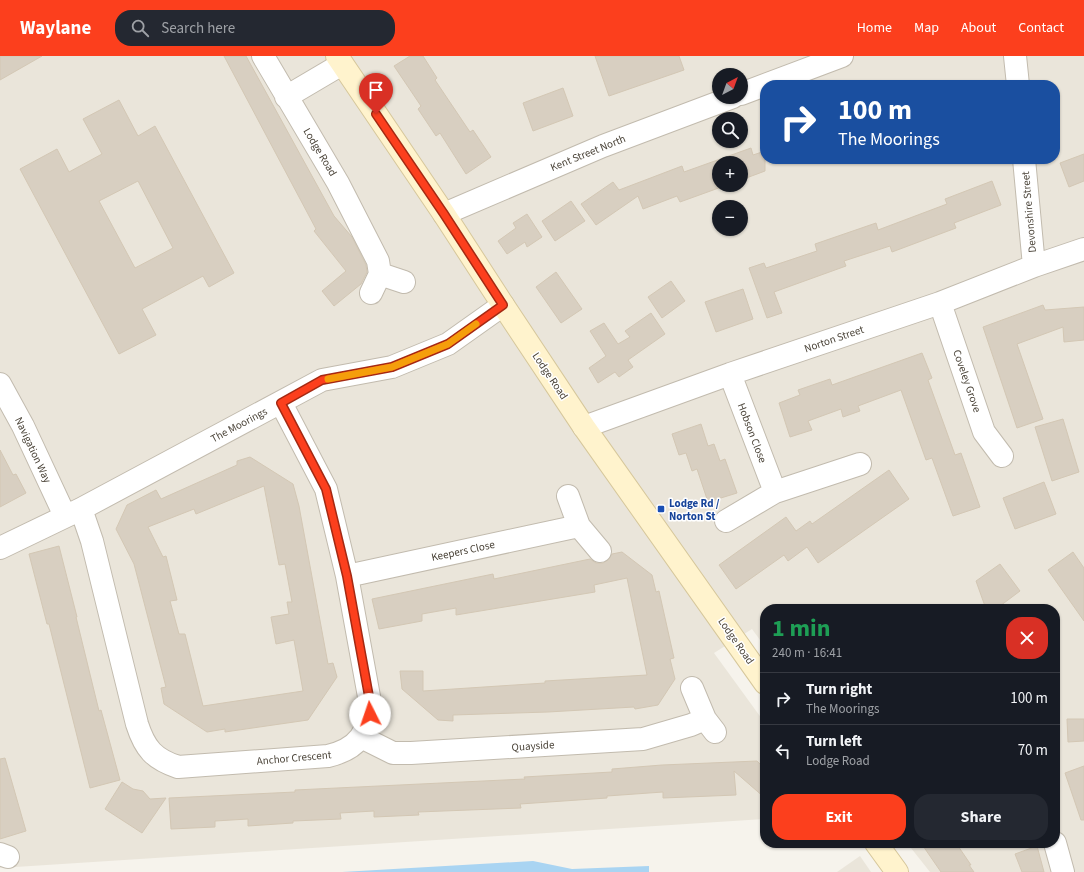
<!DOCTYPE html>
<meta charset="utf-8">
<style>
body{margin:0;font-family:"Source Sans 3",sans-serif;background:#242831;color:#f1f3f6;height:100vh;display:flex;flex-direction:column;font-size:15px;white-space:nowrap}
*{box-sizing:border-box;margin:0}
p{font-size:13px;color:#9ea1a6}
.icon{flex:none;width:22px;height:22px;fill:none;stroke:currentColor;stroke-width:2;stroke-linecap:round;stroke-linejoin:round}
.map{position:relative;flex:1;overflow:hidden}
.drawer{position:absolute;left:760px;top:548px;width:300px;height:244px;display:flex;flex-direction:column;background:#171b24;border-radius:16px;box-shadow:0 1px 3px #0004}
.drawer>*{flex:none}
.top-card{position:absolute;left:760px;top:24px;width:300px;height:84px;border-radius:16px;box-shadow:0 1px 3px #0004;background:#1a4fa0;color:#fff;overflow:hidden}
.needle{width:26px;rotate:41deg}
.buttons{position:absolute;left:712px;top:12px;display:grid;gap:8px}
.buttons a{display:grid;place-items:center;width:36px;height:36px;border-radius:50%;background:#171b24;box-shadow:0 1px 3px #0004;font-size:20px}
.pin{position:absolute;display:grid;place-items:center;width:34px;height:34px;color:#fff;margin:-41px -17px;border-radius:50% 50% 50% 0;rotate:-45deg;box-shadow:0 0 4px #0007}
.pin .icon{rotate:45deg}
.me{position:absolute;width:44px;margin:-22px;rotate:356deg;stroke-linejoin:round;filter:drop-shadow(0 0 3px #0008)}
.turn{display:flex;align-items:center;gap:14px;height:84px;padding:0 12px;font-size:18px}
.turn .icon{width:52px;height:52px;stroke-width:2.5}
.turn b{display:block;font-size:28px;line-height:34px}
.round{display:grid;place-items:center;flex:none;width:42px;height:42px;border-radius:16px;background:#242831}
.overview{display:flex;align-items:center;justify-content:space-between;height:68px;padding:0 12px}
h1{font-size:24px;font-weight:700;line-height:30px;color:#1e9e55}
.primary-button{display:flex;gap:8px;margin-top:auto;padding:8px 12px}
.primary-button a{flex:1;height:46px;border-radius:16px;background:#fc3f1d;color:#fff;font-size:16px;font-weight:700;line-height:46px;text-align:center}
.primary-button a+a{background:#242831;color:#f1f3f6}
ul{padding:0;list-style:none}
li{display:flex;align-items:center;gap:12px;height:52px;padding:0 12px;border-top:1px solid #363941}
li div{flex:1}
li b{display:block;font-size:15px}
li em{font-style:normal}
header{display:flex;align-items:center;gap:24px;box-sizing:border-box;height:56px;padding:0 20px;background:#fc3f1d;color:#fff}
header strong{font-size:19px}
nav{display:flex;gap:22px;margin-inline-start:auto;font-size:14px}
.search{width:280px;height:36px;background:#242831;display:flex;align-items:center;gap:10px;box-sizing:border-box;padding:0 14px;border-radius:16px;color:#9ea1a6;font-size:15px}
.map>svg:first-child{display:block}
.residential{fill:#eae5da;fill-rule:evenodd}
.water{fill:#a9d4f2}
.building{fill:#d8cfc1;stroke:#d3c7b4;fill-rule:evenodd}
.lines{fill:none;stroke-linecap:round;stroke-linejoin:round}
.street-casing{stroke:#c2bbae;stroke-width:24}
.secondary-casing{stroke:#d6c79b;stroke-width:24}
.street{stroke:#fff;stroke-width:22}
.secondary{stroke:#fff3cd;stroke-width:22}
.route-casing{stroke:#a42913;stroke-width:10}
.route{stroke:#fc3f1d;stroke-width:7}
.slow{stroke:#f59e0b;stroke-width:7}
.transit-dot{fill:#1a4fb4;stroke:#fff;stroke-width:1.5}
.labels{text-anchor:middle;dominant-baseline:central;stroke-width:3;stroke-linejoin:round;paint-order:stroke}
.street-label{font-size:11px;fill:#4b4439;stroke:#fff}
.transit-label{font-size:11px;font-weight:bold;fill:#164399;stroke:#fff;text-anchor:start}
</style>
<header>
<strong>Waylane</strong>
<div class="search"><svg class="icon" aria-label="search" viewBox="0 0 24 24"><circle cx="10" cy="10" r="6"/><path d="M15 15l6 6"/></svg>Search here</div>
<nav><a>Home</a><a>Map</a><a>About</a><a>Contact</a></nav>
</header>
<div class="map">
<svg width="1084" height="816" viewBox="0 0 1084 816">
<rect width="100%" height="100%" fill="#f6f3ec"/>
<path class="residential" d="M0,0H1084V816H930L907,787H1055V553H765V591L752,573L714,597L765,667V763L0,812ZM719,19H741V41H719ZM765,29H1055V103H765ZM719,63H741V85H719ZM719,107H741V129H719ZM719,151H741V173H719Z
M860,800L871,816H837Z"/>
<path class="water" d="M533,805L572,813L649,810V816H342Z"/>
<path class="building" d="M0,0H42L0,24Z
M224,0H246L334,160L352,181L366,209L367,216L361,228L334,250L322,235L346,215L314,175L316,173Z
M410,0H423L437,22L435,24L470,76L473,74L491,101L466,118L440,77L436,80L418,53L421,50L394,10Z
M595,0H679L684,14L609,40Z
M563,32L573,60L533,75L523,47Z
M119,44L138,80L155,70L234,217L209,231L203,220L142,253L156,279L119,298L20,113L57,93L69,116L102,98L83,63ZM138,125L173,192L135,212L99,145Z
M751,92L753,99L765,95V115L741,124V107H719V129H727L680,146L677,140L643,153L638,140L596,169L581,148L613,126L619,134L682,110L684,116Z
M1084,98V125L1069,131L1060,107Z
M992,125L1001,149L954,167L956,172L892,196L890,190L844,205L846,210L774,236L782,257L767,262L749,212L764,207L766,212L817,195L815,188L876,167L878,174L947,148L945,143Z
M571,145L585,165L555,185L542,165Z
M527,158L542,181L527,191L525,186L507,198L498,185L516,172L513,167Z
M556,216L582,253L561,267L536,231Z
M671,225L685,245L662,262L648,241Z
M743,233L753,263L716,276L705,246Z
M1043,249L1045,254L1084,251V284L1064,286L1063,271L1017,288L1043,363L1017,372L983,271Z
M651,257L665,278L628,304L633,311L619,321L615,316L598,327L589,312L606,300L590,275L604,267L618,288L630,281L625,275Z
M922,297L932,322L928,324L955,399L961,397L980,451L953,460L932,402L926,404L901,334L858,350L860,355L843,361L841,353L808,365L812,374L790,381L779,347L800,339L798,334L830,323L832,329Z
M1063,363L1079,416L1052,425L1035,371Z
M701,368L708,390L714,388L720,405L725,403L737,437L708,446L697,413L692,415L686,397L679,399L672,378Z
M0,394L13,419L16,418L26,437L0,451Z
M250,401L293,428L299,450L328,608L333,607L337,621L308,664L225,676V673L207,676L164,648L161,632L166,631L134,508L116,473L127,449L156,434L161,443L237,409V405ZM264,430L279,509L285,508L292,546H287L289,558L271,561L276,588L294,584L303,635L203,650L185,578H179L170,545L177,544L166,500L163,501L148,471L194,453L196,458Z
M889,414L909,443L818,507L807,491L788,505L784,499L736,533L719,509L786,461L796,475L810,465L812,468Z
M1044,426L1056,458L1015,473L1003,442Z
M59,490L77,561H76L99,655L101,654L120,724L90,732L49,568H47L29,498Z
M622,496L652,519L656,536L659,535L674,602L670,603L675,623L658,649L635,653L634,651L548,656L453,659V665L438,664L402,633L400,615H423V635L545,627V625L647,619L627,522L594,529L595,536L456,559V552L422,558V565L379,573L372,543L493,518L494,523L590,503L596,507H603L608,504L612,498Z
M1073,496L1084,512V565L1048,514Z
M1000,508L1020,535L996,553H986L976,525Z
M1067,663H1084V685L1068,686Z
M5,702L26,775L0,783V703Z
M757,705L765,713V742L734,715L736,739L663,742V736L607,740V742L520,748L521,752L418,756L419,759L374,761V755L340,757L341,763L293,765V767L248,770V763L215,765V771L171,773L169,742L295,736V734L525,723L524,721L612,716V713L662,709Z
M1084,710V764H1081L1065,717Z
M122,726L133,733L143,735L150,743L166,742L142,777L105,753Z
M921,787H956L971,809H969L974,816H941Z
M1037,790L1044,816H1022L1015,798Z"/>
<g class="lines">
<defs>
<path id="street" d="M263,0L338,127L378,205L380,218L371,237
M1015,0L1018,29
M741,38L842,0
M286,41L342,8
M1024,103L1034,210
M444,158L603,90L733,41
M380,218L404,226
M940,247L984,376L1002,400
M730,318L775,436
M0,328L23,370L65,460
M584,371L730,318L940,247L1034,210L1084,193
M568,440L579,470L600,495
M81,453L92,485L137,668C145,693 154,703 178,711L328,700C358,693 370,676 370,646L347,520L326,433L281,347
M726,465L775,436L860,408
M0,492L81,453L322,324L392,311L448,288L503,249
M347,520L579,470
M692,632L705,663L715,676
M361,681L393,697H411L643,683L691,669L705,663
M1055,787L1063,816
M0,798L8,801"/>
<path id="secondary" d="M337,0L444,158L503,249L584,371L765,627
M876,787L897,816"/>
</defs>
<use href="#street" class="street-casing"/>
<use href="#secondary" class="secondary-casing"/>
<use href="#street" class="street"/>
<use href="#secondary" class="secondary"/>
</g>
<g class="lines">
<defs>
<path id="route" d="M370,658V646L347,520L326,433L281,347L322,324L392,311L448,288L503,249L444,158L376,58"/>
</defs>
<use href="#route" class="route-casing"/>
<use href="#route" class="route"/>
<path class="slow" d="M328,323L392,311L448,288L476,268"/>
</g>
<rect class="transit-dot" x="657" y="449" width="8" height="8" rx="2"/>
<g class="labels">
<g class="street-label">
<text transform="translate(320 96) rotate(59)">Lodge Road</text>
<text transform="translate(588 97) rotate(-22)">Kent Street North</text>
<text transform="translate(1029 156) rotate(-95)">Devonshire Street</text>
<text transform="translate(834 283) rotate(-19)">Norton Street</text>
<text transform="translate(550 320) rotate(56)">Lodge Road</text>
<text transform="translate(967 325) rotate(71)">Coveley Grove</text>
<text transform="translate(239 369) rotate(-28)">The Moorings</text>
<text transform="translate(752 377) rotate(69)">Hobson Close</text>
<text transform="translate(33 394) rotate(65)">Navigation Way</text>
<text transform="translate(463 495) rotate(-12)">Keepers Close</text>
<text transform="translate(736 585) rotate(55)">Lodge Road</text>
<text transform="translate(533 690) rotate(-4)">Quayside</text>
<text transform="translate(294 702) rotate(-5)">Anchor Crescent</text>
</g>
<g class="transit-label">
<text x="669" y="447">Lodge Rd /<tspan x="669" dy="13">Norton St</tspan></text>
</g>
</g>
</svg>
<div class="buttons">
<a><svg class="needle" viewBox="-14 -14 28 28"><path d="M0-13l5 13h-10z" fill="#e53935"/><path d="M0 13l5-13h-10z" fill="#9ea1a6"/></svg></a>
<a><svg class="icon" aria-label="search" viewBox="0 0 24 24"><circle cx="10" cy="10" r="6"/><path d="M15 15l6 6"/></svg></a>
<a>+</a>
<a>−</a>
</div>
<div class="pin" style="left:376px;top:58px;background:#d93025"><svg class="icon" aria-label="arrive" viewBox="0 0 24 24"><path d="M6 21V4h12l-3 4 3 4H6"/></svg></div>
<svg class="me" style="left:370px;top:658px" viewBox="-20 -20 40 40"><circle r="19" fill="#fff"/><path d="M0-13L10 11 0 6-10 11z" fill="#fc3f1d"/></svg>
<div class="top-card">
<div class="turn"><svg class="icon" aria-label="right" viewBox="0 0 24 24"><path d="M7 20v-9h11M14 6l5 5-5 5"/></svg><div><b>100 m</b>The Moorings</div></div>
</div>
<section class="drawer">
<div class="overview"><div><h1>1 min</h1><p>240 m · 16:41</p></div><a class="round" style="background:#d93025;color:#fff"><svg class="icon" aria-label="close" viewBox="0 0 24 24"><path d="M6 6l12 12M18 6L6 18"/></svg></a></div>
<ul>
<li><svg class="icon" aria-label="right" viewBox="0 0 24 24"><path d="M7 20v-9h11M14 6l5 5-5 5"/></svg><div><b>Turn right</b><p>The Moorings</p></div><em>100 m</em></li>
<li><svg class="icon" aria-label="left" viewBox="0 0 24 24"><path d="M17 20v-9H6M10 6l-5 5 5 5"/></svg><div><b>Turn left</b><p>Lodge Road</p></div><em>70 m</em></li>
</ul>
<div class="primary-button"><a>Exit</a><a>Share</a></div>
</section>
</div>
